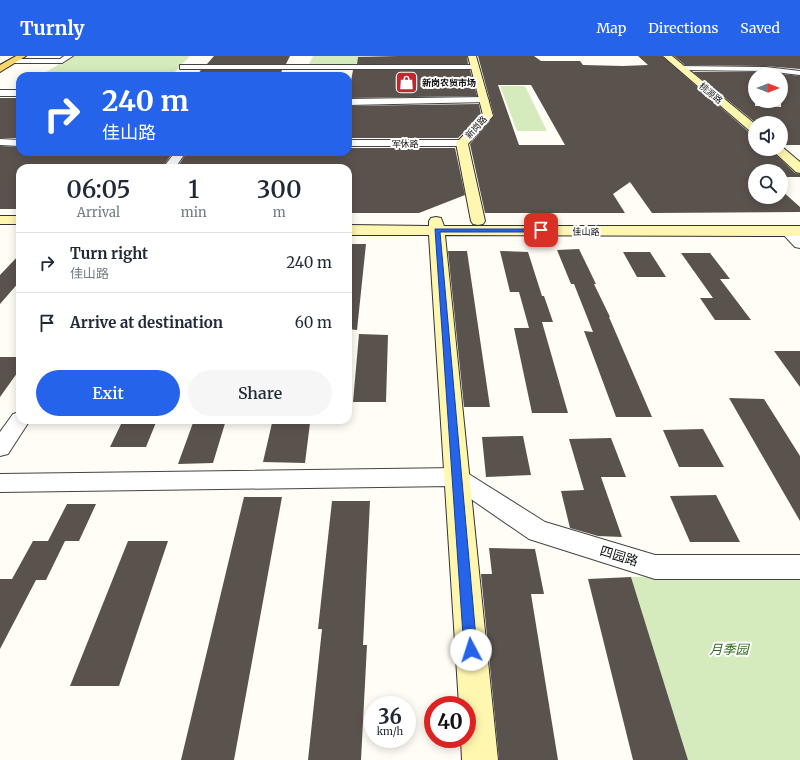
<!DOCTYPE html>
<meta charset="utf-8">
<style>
body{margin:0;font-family:Merriweather,"Noto Sans SC",serif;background:#f6f6f7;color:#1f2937;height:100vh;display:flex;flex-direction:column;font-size:15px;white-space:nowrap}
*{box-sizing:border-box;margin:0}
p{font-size:13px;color:#747a83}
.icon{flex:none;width:22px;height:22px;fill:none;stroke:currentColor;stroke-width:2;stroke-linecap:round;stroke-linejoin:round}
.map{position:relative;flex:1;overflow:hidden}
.sheet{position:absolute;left:16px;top:108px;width:336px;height:260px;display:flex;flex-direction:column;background:#fff;border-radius:12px;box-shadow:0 2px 10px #0003}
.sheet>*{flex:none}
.top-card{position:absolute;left:16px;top:16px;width:336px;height:84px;border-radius:12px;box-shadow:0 2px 10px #0003;background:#2563eb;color:#fff;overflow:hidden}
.needle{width:26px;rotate:90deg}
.fabs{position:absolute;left:748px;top:12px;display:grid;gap:8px}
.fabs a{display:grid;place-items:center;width:40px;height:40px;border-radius:50%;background:#fff;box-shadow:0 2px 10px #0003;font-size:20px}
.speed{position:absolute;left:364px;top:640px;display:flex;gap:8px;font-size:20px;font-weight:700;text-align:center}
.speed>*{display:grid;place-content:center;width:52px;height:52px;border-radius:50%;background:#fff;box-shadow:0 2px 10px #0003;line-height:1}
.speed small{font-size:10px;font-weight:400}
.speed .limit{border:6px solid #d22;background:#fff;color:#111}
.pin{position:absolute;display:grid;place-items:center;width:34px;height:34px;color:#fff;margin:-17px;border-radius:8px;box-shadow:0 2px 6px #0006}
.me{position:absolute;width:44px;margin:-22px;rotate:355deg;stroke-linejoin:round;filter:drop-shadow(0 0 3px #0008)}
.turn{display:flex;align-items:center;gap:14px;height:84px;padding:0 20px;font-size:18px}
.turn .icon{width:52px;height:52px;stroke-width:2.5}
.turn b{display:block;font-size:28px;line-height:34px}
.eta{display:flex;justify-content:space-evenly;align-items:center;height:68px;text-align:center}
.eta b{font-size:24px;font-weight:600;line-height:28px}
.button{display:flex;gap:8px;margin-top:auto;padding:8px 20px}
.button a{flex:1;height:46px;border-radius:24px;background:#2563eb;color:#fff;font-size:16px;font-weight:600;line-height:46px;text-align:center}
.button a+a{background:#f6f6f7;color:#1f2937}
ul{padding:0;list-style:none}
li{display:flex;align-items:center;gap:12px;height:60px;padding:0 20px;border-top:1px solid #e0e1e3}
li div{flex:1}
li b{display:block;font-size:15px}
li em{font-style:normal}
header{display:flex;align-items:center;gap:24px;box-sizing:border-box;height:56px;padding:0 20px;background:#2563eb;color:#fff}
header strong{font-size:19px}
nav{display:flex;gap:22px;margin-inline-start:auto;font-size:14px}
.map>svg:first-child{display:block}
.green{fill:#d5ebbd}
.building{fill:#5a524d;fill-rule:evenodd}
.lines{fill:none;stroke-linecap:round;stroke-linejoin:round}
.street-casing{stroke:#444;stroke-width:2}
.secondary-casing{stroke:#333;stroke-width:2}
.primary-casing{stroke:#222;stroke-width:2}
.street{fill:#fff;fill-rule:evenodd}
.secondary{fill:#fff6b0;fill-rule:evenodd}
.primary{fill:#f9d66b;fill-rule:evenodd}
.route{fill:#2563eb;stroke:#184099}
.labels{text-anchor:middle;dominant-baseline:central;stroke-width:4;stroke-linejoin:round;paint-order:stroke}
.far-poi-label{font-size:9px;font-weight:bold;fill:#111;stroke:#fff;text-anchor:start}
.far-street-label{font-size:9px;fill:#111;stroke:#fff}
.near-street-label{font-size:13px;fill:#111;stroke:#fff}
.near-park-label{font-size:13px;font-style:italic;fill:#2f6b1f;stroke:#fff}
</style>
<header>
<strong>Turnly</strong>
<nav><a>Map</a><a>Directions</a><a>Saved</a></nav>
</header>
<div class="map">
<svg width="800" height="704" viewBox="0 0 800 704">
<rect width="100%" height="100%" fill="#fffdf5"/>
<path class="green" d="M72,0H190L171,20H40Z
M313,0H369L358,1L356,10H308Z
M500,30H525L547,75H517Z
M800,519V704H688L631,521Z"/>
<path class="building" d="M214,0H290L286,8H207Z
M397,0H467L468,8H357L358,1Z
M478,0H534L541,5H580L583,9L623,10L648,9L638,0H662L750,77L755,78V93H770L795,117L800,118V121H781V115H755V141H781V134L800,151V156L652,157L630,126L613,138L625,157H485L470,88L494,60ZM498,29H531L565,89H519Z
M674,0H800V13L766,10L685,9Z
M201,14H282L280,20H196Z
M353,14H470L477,40L348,42Z
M693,16H766L800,20V89H781V67H756ZM755,19H781V51L755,50Z
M0,42H20V82H0Z
M479,48L481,59L458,82H348V50Z
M0,90L20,91V96H173L162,112H20V153H0Z
M348,92H455L465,139L419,157H348V112H177L187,96H348Z
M348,188H366L357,274L348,273Z
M579,193L596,228H594L610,261H609L652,361H616L584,275L593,276L574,228H571L557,194Z
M448,195H467L490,351H464Z
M500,195L528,196L542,240H544L553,266H542L568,357H532L514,272H529L519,236H510Z
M623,196H650L666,221H637Z
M681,197H710L730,223H720L751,264H715L700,242H713Z
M20,198V225L0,248V219Z
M359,278L388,279L386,346H353Z
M774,295H800V331Z
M0,301H20V313L0,341Z
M729,342L764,343L800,400V465Z
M123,364H157L146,391H110Z
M194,364H226L213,407L178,408Z
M272,367H310L305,407L263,406Z
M703,373L724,411H679L663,374Z
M523,380L531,419L486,421L482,381Z
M611,382L626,421H601L622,481L598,480L570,472L561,435L584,434L569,383Z
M716,439L740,486H690L670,440Z
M244,441H282L234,704H181Z
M332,445H370L363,589H367L361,704H308L322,573H318Z
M67,448H96L79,485H65L46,524H36L0,593V523H12L33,485H48Z
M128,485H168L119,630H70Z
M489,492L535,493L544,538H531L558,704H499L481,518H492Z
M631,521L688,704H633L588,523Z"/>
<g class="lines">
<defs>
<path id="street" d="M64,0H73L62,7H14L10,5L14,3H60Z
M180,9H475L479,11L475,13H180Z
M679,10L766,11L800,15V19L766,15L682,14H679Z
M0,34H20V40H0Z
M484,41L489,44L487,46L348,49V43Z
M0,83L20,84V90L0,89Z
M348,84H462L467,87L462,90H348Z
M175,96H186L175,112H163Z
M787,171L792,172L800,180V192L795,191L780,175L782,172Z
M20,356V364H30L8,398L0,400V376L13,358Z
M456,412L464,415L545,466L655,499H800V523H655L529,483L452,430L0,436V418Z"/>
<path id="secondary" d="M468,0H476L493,60L468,88L485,165L483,168L478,169L473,168L471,165L456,87L483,59Z
M663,0H672L755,68V77L751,76Z
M781,90L800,106V117L796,116L771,93H781Z
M0,160H20V168H0Z
M436,161L441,162L444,170H800V180L445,179L498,704H462L461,683H467V649H459L429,179H348V169L429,170V165L431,162Z"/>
<path id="primary" d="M16,0H26L0,16V9Z"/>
</defs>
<use href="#street" class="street-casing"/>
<use href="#secondary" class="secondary-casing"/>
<use href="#primary" class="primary-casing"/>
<use href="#street" class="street"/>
<use href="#secondary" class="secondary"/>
<use href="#primary" class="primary"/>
</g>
<path class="route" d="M435,173H541L544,174L541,176H440L477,594L475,599L471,601L466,599L464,594Z"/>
<defs>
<symbol id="shop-square" viewBox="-11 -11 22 22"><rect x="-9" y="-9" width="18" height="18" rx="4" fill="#c4262e" stroke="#fff"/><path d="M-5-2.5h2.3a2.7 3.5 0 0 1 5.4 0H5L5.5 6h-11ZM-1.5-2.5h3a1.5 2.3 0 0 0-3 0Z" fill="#fff"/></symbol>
</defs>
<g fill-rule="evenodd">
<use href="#shop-square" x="394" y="14" width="25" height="25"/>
</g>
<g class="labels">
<g class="far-poi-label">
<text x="422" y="26">新岗农贸市场</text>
</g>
<g class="far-street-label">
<text transform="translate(711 37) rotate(40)">桃源路</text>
<text transform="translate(476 71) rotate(-48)">新岗路</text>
<text x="405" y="87">军休路</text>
<text x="586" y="175">佳山路</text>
</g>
<g class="near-street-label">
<text transform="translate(619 500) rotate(17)">四园路</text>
</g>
<g class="near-park-label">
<text x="729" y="593">月季园</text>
</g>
</g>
</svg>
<div class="fabs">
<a><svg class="needle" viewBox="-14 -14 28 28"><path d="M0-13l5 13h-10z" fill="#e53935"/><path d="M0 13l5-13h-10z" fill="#747a83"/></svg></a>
<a><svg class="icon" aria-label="sound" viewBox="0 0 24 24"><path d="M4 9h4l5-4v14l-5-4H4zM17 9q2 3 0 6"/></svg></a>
<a><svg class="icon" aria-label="search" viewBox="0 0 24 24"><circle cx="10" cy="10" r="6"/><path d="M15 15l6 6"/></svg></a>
</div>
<div class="speed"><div>36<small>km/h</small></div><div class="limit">40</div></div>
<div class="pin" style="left:541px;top:174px;background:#d93025"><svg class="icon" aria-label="arrive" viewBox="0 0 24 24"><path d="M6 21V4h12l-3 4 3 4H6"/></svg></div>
<svg class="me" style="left:471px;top:594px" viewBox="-20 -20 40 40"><circle r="19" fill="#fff"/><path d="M0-13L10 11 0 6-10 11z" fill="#2563eb"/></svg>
<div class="top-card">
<div class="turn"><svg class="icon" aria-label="right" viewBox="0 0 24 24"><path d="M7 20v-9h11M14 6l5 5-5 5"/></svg><div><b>240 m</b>佳山路</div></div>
</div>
<section class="sheet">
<div class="eta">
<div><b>06:05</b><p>Arrival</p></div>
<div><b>1</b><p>min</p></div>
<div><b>300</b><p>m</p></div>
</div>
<ul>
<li><svg class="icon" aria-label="right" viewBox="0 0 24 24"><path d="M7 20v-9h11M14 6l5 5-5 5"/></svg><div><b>Turn right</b><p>佳山路</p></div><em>240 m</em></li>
<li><svg class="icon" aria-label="arrive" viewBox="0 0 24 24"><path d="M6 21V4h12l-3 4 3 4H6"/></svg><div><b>Arrive at destination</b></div><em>60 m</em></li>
</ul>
<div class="button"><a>Exit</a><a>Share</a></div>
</section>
</div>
